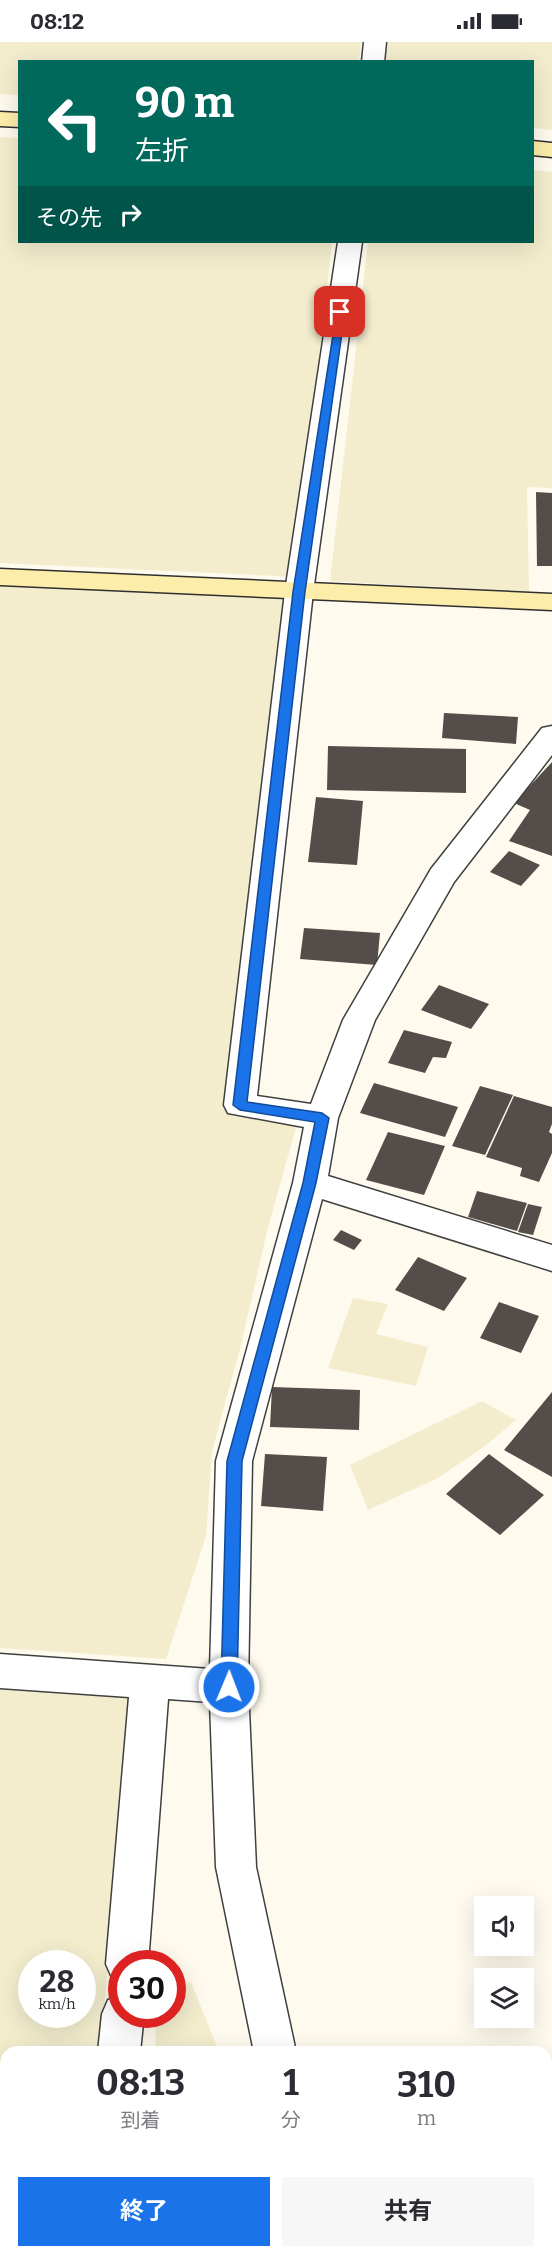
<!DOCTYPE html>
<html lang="ja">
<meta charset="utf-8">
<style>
body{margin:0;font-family:Bitter,"Noto Sans JP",serif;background:#f7f7f7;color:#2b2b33;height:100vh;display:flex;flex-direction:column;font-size:22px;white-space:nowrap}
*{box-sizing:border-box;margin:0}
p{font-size:20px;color:#7c7c81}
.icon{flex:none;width:33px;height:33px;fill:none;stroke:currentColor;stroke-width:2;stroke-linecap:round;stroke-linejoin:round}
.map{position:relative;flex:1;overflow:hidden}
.sheet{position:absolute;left:0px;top:2004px;width:552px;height:212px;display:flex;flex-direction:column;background:#fff;border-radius:18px 18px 0 0;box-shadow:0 6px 24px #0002}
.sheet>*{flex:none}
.banner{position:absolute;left:18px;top:18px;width:516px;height:183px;border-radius:0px;box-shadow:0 6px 24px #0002;background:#00695c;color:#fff;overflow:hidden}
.controls{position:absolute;left:474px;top:1854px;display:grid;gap:12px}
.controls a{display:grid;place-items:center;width:60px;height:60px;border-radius:0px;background:#fff;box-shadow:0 6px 24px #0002;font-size:30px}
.speed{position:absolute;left:18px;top:1908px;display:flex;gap:12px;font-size:30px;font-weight:700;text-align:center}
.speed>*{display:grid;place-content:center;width:78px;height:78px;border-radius:50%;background:#fff;box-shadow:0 6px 24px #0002;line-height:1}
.speed small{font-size:15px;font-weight:400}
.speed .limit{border:9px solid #d22;background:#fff;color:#111}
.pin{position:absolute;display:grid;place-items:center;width:51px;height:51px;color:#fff;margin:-26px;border-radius:12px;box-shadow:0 3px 9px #0006}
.me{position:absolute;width:66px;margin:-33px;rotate:1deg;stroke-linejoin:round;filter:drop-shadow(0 0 4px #0008)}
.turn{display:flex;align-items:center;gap:21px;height:126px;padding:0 18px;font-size:27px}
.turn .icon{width:78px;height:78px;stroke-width:2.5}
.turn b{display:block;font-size:42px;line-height:51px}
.then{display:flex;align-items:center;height:57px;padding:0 18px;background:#0003;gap:12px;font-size:22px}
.eta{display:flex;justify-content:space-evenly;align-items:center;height:102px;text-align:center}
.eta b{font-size:36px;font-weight:700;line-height:42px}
.action{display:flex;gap:12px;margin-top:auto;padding:12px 18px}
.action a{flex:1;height:69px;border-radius:0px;background:#1a73e8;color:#fff;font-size:24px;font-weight:700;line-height:69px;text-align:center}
.action a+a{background:#f7f7f7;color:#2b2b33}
.status{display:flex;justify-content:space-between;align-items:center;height:42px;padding:0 30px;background:#fff;direction:ltr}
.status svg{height:16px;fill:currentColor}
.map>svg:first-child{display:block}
.farmland{fill:#f3edce;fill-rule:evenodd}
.building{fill:#554d49}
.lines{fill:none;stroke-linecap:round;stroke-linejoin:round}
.street-casing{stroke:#404040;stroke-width:3}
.secondary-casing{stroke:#2f2f2f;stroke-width:3}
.street{fill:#fff;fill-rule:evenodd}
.secondary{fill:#fcedaa;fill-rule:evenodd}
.route{fill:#1a73e8;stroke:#114b97;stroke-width:1.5}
</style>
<div class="status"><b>08:12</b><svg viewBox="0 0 49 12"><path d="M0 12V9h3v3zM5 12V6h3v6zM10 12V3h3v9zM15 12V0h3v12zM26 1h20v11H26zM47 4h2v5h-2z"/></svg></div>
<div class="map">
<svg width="552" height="2215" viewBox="0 0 552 2215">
<rect width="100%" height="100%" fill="#fefaed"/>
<path class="farmland" d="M0,0H361L359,19L20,20L19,53L0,52Z
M388,0H552V88L533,86L532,20L385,19Z
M0,95L19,96L20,200H332L296,535L0,521Z
M533,128L552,130V446L527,445L529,550L330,539L368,200H532Z
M0,541L294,555L232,1074L297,1082L267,1189L241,1303L212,1409L206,1494L166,1617L0,1606Z
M353,1256L388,1262L376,1292L428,1305L416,1344L328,1326Z
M482,1359L516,1378L485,1404L438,1436L368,1468L350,1423Z
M0,1641L133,1650L100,2010H6V2210H82L81,2215H0ZM32,1922H82V1972H32Z
M191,1940L219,2010H155L156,1973L172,1972L173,1945Z
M147,2210H270L271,2215H146Z"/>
<path class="building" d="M536,450L552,451V524H537Z
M444,671L518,675L516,702L442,696Z
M328,704L466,707V751L327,748Z
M552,720V814L509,799L530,768L514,761Z
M316,755L363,759L357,823L308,820Z
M509,809L540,823L521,844L490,830Z
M304,886L380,891L377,923L300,917Z
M439,943L489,962L471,987L421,968Z
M404,988L452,1000L446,1016L433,1015L425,1031L388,1021Z
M374,1041L458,1065L445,1095L360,1071Z
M480,1044L513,1053L485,1113L452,1104Z
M514,1054L552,1065V1082L549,1090L552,1092V1111L539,1140L520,1134L522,1126L486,1115Z
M388,1090L445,1104L424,1153L366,1138Z
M477,1149L527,1161L517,1189L468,1175Z
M528,1162L542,1165L533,1193L518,1190Z
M341,1188L362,1198L354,1208L333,1198Z
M418,1215L467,1236L444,1269L395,1248Z
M499,1260L539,1274L521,1311L480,1296Z
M272,1345L360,1348L359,1388L270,1385Z
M552,1350V1435L504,1408Z
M265,1412L327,1415L323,1469L261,1464Z
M489,1412L544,1453L500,1493L446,1452Z"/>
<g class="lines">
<defs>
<path id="street" d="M364,0H386L384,20H362Z
M338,200H362L313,550L257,1054L311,1062L343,978L431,827L542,686L552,684V713L454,840L375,978L338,1076L328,1134L552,1203V1229L322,1157L252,1419L248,1645L256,1825L296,2010H254L216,1825L210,1660L168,1657L148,1922H122V1939L112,1936L106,1922L129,1655L0,1646V1612L210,1627L216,1419L293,1141L304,1085L228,1071L224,1063L285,550Z
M122,1953V1972H144L140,2010H98L102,1972L108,1958Z
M81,2210H125L124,2215H80Z
M299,2210H343L345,2215H301Z"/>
<path id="secondary" d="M0,70L20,71V85L0,84Z
M532,99L552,101V115L532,113Z
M0,527L552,552V568L0,543Z"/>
</defs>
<use href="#street" class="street-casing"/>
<use href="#secondary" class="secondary-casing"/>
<use href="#street" class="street"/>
<use href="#secondary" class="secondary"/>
</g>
<path class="route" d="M337,267L345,270L305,550L247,1060L322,1071L329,1076L316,1141L242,1419L237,1645L235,1650L229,1652L224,1650L221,1645L227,1419L303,1141L315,1080L240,1068L233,1063L293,550Z"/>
</svg>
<div class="controls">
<a><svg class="icon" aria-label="sound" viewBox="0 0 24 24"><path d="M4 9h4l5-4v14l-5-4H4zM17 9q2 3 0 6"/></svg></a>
<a><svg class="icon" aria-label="layers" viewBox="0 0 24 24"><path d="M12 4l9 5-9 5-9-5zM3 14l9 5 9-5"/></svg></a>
</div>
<div class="speed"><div>28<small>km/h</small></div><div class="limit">30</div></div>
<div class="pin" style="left:340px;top:270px;background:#d93025"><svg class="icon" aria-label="arrive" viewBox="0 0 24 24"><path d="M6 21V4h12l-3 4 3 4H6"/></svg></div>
<svg class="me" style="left:229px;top:1645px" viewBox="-20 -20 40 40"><circle r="17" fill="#1a73e8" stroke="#fff" stroke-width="3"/><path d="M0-11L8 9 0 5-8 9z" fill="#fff"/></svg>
<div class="banner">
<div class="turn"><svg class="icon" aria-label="left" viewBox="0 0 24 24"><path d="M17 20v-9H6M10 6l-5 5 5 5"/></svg><div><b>90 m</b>左折</div></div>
<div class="then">その先<svg class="icon" aria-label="right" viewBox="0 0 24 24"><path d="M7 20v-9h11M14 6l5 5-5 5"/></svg></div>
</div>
<section class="sheet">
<div class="eta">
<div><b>08:13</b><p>到着</p></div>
<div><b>1</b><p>分</p></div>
<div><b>310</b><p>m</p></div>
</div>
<div class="action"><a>終了</a><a>共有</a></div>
</section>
</div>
